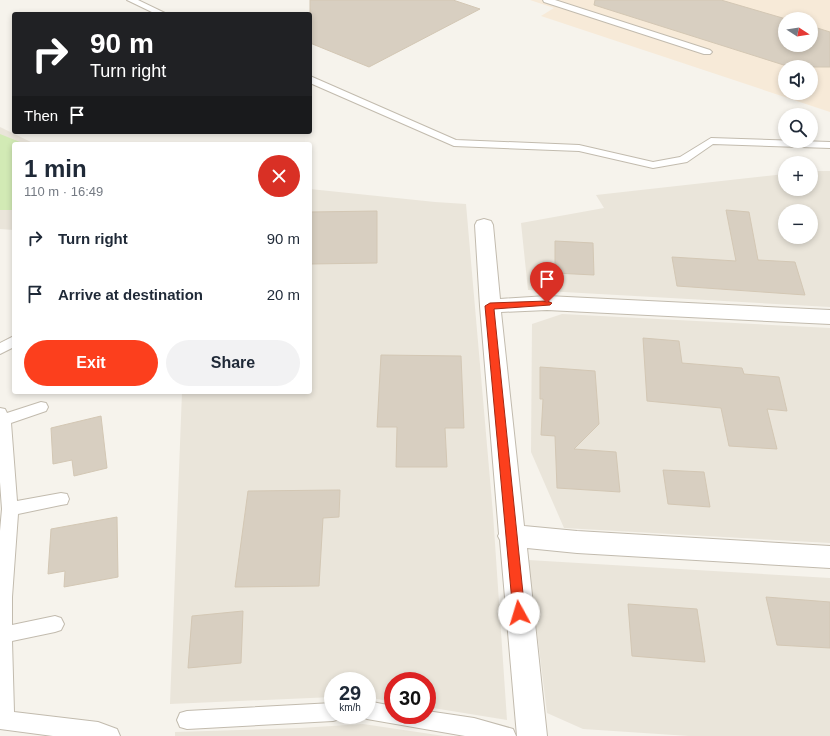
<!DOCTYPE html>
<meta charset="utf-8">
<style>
body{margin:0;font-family:Arial,sans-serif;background:#f2f2f3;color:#1f2937;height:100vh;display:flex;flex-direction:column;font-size:15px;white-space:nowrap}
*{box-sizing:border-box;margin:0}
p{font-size:13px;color:#747a83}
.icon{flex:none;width:22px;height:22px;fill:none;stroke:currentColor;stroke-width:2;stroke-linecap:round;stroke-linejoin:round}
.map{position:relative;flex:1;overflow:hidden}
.panel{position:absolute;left:12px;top:142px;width:300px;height:252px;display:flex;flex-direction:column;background:#fff;border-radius:4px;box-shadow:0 2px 6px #0003}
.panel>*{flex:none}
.hud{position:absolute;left:12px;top:12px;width:300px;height:122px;border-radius:4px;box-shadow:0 2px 6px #0003;background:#202124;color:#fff;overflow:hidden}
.needle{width:26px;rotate:102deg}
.fabs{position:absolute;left:778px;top:12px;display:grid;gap:8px}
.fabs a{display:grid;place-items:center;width:40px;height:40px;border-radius:50%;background:#fff;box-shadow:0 2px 6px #0003;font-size:20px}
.speed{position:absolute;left:324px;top:672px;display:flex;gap:8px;font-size:20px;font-weight:700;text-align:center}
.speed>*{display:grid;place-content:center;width:52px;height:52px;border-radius:50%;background:#fff;box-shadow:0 2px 6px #0003;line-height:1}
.speed small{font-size:10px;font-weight:400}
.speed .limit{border:6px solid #d22;background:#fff;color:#111}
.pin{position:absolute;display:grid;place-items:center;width:34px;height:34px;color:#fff;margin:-41px -17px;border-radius:50% 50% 50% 0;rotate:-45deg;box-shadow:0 0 4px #0007}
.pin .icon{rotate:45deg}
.me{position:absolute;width:44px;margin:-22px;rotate:354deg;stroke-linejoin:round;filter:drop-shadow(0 0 3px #0008)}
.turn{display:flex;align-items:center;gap:14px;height:84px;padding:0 12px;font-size:18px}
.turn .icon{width:52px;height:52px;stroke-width:2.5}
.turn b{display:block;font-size:28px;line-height:34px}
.then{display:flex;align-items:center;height:38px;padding:0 12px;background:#0003;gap:8px;font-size:15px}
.round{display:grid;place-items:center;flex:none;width:42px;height:42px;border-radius:21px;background:#f2f2f3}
.summary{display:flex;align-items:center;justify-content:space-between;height:68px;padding:0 12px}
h1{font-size:24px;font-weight:600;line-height:30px}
.button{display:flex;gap:8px;margin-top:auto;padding:8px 12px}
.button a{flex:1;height:46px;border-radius:24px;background:#fc3f1d;color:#fff;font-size:16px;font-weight:600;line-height:46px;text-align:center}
.button a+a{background:#f2f2f3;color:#1f2937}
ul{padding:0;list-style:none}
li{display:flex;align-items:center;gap:12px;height:56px;padding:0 12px}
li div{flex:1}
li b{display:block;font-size:15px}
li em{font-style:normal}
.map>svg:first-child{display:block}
.residential{fill:#eae5da;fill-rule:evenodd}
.commercial{fill:#f7ead8;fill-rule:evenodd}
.green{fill:#d2eab5}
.building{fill:#d8cfc1;stroke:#d3c7b4}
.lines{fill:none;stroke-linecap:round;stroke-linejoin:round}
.service-casing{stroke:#c2bbae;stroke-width:2}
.minor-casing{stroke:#c2bbae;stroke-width:2}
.service{fill:#fff;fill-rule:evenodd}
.minor{fill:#fff;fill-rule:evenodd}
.route{fill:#fc3f1d;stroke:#a42913}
</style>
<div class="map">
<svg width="830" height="736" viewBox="0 0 830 736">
<rect width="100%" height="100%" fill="#f6f3ec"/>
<path class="residential" d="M0,127L35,144H14V230L0,229Z
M811,171H830V307L528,290L521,223L604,208L596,195L785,174V189H811ZM785,211H811V237H785Z
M310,189L435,202L466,204L493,514L507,720L427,707V681H393V702L367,697V681H333V697L170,704L182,392H310Z
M562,314L830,328V543L564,528L531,452L532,324Z
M528,560L830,578V736H689L583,729L547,713Z
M363,724L444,736H175V732L300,728Z"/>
<path class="commercial" d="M530,0H830V112L541,16L554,8ZM785,19H811V45H785ZM785,67H811V93H785Z"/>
<path class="green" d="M0,134L25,144H14V210H0Z"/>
<path class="building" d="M310,0H453L480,9L369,67L310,43Z
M595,0H721L786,19L785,45H811V26L830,32V67H790L594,5Z
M726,210L749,212L758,260L795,262L805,295L677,286L672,257L736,261Z
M377,211V263L310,264V212Z
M555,241L593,243L594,275L555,273Z
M643,338L679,341L682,363L742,368L744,374L779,377L787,411L767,409L777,449L729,446L721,408L647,401Z
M381,355L461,356L464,428H445L447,467H396L397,427H377Z
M540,367L595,371L599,424L574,449L616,452L620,492L557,488L555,436L541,435L543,399H540Z
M101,416L107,468L74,476L72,460L53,464L51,428Z
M663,470L704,472L710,507L668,504Z
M340,490L339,517L323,518L319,586L235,587L248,491Z
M117,517L118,577L64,587L65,571L48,574L51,529Z
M766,597L830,602V648L777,645Z
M628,604L697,609L705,662L632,656Z
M243,611L241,663L188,668L192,616Z"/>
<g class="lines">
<defs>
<path id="service" d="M127,0H138L167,14H156Z
M543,0H555L710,50L712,52L710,54H704L544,2Z
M310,76L456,140L579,145L653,162L680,157L711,138L830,142V148L713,144L687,162L653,168L579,151L454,146L310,83Z
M14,336V347L0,354V343Z
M41,402L46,403L48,407L46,411L11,423L17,501L61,493L67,494L69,499L67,504L61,505L18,514L12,597V625L55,616L61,618L64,624L61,630L55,632L12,641L14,712L98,722L117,729L120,736H53L0,729V531L2,509L0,482V408L5,409L7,413Z
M367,701L393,706V715H427V711L474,718L513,729L516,736H465L367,719L360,715H367Z
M333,703V715H341L340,719L333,721L187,729L180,727L177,720L180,713L187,711Z"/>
<path id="minor" d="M484,219L491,221L493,225L500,299L547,296L830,310V324L547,310L501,312L524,526L577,531L830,546V568L577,553L527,548L547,736H517L500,540L498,536L499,534L480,306L475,225L477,221Z"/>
</defs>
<use href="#service" class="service-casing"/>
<use href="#minor" class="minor-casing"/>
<use href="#service" class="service"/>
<use href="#minor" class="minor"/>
</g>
<path class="route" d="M547,301L552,303L550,305L494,309L525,613L523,617L519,618L515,617L513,613L485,306L490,303Z"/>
</svg>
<div class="fabs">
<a><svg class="needle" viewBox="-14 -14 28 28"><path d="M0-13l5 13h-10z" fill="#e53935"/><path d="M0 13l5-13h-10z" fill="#747a83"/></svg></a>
<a><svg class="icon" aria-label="sound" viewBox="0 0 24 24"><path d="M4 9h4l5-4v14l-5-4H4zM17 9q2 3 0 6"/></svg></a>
<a><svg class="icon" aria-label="search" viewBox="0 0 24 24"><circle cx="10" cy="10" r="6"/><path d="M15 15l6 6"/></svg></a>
<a>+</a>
<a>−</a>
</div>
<div class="speed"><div>29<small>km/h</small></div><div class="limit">30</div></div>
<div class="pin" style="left:547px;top:303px;background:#d93025"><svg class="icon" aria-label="arrive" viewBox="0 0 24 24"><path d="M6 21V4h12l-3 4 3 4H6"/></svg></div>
<svg class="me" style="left:519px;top:613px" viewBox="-20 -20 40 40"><circle r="19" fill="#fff"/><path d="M0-13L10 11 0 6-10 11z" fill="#fc3f1d"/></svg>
<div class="hud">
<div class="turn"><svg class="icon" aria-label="right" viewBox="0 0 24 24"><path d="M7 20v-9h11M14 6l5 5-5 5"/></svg><div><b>90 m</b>Turn right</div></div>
<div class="then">Then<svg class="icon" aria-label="arrive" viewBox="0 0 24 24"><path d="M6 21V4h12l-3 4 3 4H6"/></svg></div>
</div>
<section class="panel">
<div class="summary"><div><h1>1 min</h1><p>110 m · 16:49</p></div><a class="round" style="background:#d93025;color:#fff"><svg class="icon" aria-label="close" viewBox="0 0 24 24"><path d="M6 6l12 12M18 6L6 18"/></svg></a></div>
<ul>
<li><svg class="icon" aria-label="right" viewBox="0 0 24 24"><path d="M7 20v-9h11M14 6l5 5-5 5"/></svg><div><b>Turn right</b></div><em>90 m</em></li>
<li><svg class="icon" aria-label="arrive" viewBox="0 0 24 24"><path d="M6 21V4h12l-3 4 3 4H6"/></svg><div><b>Arrive at destination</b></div><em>20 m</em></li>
</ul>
<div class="button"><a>Exit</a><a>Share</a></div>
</section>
</div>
